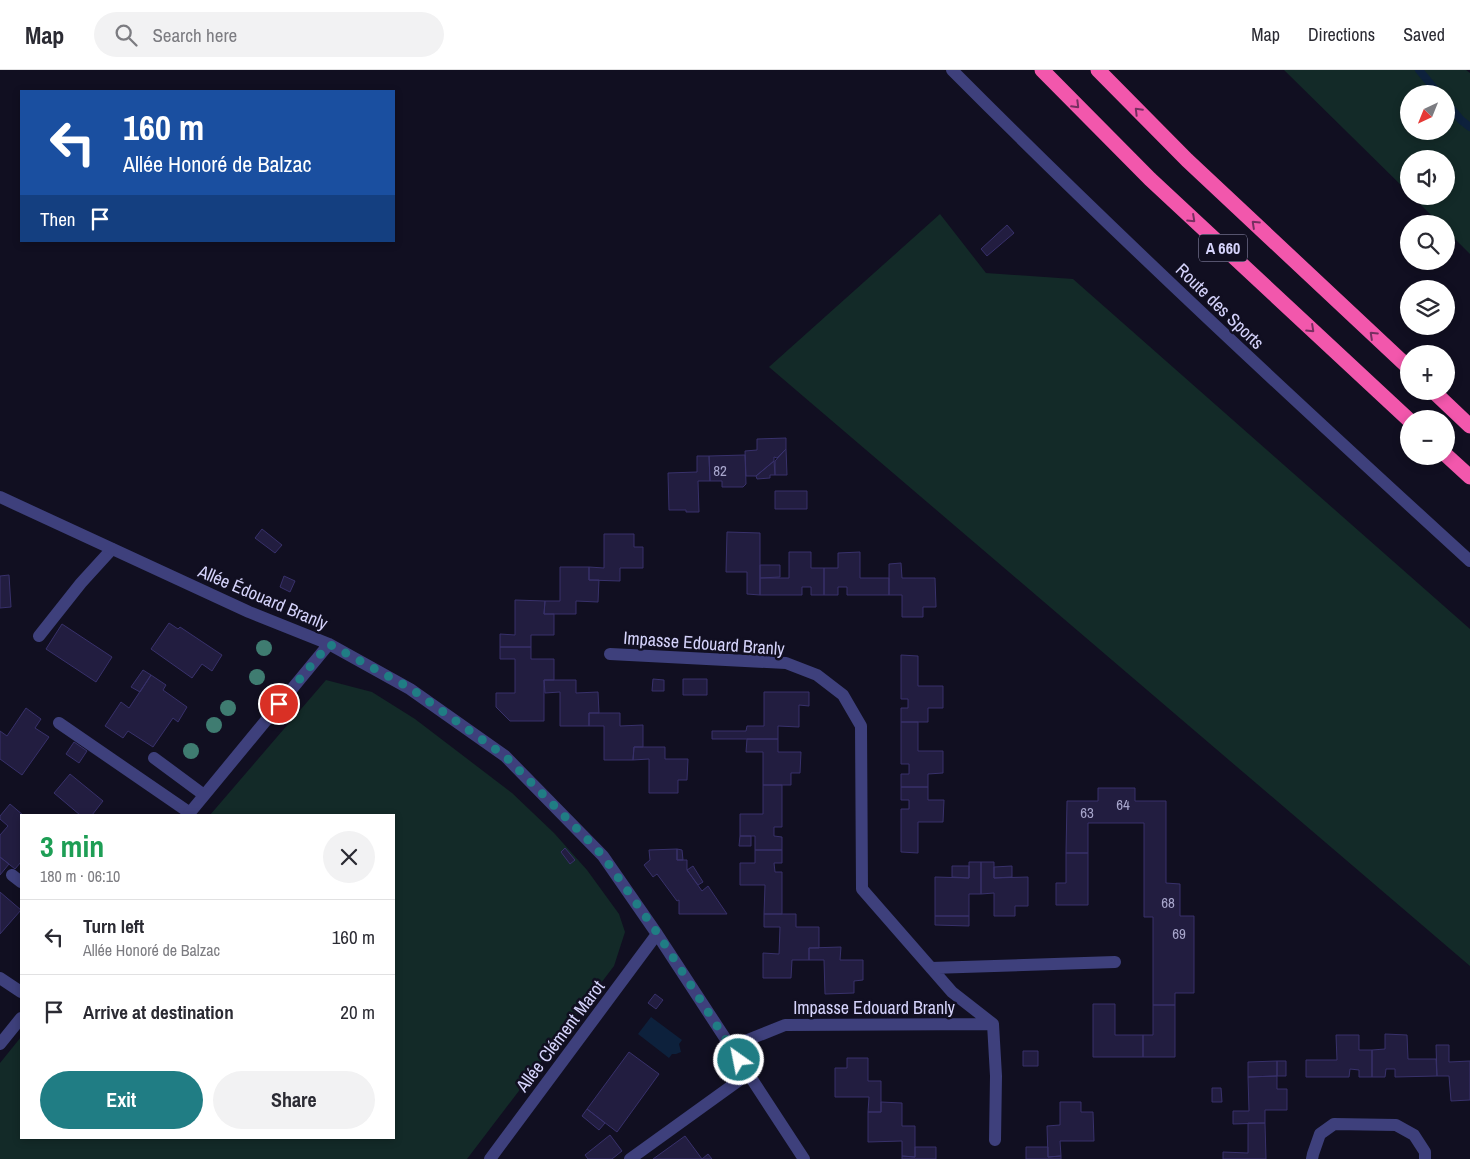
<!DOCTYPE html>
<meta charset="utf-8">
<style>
body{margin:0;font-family:"Archivo Narrow",sans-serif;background:#f2f2f3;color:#2b2b33;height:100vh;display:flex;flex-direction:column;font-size:19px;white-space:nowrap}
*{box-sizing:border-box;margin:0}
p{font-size:16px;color:#7c7c81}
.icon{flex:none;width:28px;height:28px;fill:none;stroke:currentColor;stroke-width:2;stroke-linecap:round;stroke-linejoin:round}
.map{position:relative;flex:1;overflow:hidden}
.side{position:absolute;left:20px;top:744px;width:375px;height:325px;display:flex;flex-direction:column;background:#fff;border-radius:0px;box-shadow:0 2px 8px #0003}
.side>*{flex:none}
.hud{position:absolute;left:20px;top:20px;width:375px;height:152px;border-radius:0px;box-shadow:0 2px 8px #0003;background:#1a4fa0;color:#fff;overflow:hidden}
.needle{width:32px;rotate:223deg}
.buttons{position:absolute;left:1400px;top:15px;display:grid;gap:10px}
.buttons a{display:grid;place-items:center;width:55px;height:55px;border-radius:50%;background:#fff;box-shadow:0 2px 8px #0003;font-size:25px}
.pin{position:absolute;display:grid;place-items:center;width:42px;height:42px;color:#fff;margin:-21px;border:2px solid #fff;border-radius:50%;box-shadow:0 1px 5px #0007}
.me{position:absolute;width:55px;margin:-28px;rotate:327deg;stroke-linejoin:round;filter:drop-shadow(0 0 4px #0008)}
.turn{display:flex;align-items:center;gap:18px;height:105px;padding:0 20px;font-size:22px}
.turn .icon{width:65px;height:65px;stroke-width:2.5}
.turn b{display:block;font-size:35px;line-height:42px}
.then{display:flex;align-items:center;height:48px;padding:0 20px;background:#0003;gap:10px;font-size:19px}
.round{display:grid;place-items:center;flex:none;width:52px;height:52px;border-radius:26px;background:#f2f2f3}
.headline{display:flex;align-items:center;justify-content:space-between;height:85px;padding:0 20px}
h1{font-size:30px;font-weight:800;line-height:38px;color:#1e9e55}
.cta{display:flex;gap:10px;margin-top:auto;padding:10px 20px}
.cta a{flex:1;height:58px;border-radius:30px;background:#207d84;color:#fff;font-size:20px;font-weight:800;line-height:58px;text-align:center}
.cta a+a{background:#f2f2f3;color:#2b2b33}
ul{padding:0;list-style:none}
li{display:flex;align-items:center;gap:15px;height:75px;padding:0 20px;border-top:1px solid #e1e1e2}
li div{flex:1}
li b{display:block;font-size:19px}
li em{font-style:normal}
header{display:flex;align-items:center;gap:30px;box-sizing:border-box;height:70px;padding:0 25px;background:#fff;border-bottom:1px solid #e1e1e2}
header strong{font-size:24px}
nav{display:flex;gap:28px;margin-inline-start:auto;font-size:18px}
.search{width:350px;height:45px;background:#f2f2f3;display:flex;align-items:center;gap:12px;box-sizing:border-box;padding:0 18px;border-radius:28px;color:#7c7c81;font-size:19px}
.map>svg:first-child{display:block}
.green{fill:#132a28;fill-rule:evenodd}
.water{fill:#0d213c}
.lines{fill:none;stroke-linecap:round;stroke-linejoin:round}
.stream{stroke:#0d213c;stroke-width:8}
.building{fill:#221d40;stroke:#38316b}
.service{stroke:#3e407c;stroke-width:12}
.minor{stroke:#3e407c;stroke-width:12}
.motorway{stroke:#f257ac;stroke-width:15}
.tree{fill:#3f7c71}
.oneway{stroke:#762f60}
.route{stroke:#207d84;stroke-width:9;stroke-dasharray:0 16.2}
.labels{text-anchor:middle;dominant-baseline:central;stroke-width:5;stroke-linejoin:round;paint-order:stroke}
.number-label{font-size:15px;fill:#a8a6cc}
.shield{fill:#110f21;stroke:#9a98ba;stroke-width:1}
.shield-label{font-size:16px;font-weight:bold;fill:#d5d3fb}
.street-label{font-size:18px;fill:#d5d3fb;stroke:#110f21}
</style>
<header>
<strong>Map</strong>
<div class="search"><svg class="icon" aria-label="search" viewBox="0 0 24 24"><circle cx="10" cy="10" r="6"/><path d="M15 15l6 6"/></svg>Search here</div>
<nav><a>Map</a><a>Directions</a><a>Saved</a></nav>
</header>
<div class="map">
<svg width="1470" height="1089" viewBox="0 0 1470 1089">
<rect width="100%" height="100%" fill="#110f21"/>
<path class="green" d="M1284,0H1466L1470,3V184L1446,160V154H1440L1412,126H1446V89H1409V123ZM1409,24H1446V61H1409Z
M940,144L986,203L1073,209L1470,559V896L769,297Z
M326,610L372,622L415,649L512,723L554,763L587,800L619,844L625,862L614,896L467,1089H0V993L21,967V1068H394V745H210Z"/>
<path class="water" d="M651,947L682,970L679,974L681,982L676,984H672L669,988L638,964Z"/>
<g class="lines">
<path class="stream" d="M1419,0L1439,24
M1446,32L1461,50L1470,57"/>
</g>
<path class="building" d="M1007,155L1014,163L987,186L981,179Z
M786,368V379L777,388L774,387V391L756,406H746L745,381L757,380V369Z
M786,379L787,405H775V391Z
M745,385L746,414L743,417H722V411H710L709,386Z
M697,386H709L710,411H698L699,442H686V440H669L668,403L697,402Z
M774,391L775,405H770V408L757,409L756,406Z
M775,421H807V439H775Z
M262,459L282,475L275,483L255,468Z
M727,462L760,463V525L747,524V502H726Z
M604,464H634V477H643V498H620V511L589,510V497L604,498Z
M789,482H811V498H824V525H811V517H802V525H760V508H789Z
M860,482V508H889V525H847V517H838V525H824V498H838V483Z
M901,493L902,508H935L936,537H923V547H902V525H889V494Z
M760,495H780V507L760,508Z
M560,497H589V510H599L598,532L576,531V544H544L545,531H560Z
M9,505L11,537L0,538V506Z
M284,506L295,511L290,522L280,517Z
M515,530L545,531L544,544H554V565H531V577H500V564L515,565Z
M169,553L178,559L180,557L222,585L212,601L202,594L192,608L151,579Z
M62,554L112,587L96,612L46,579Z
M500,577H531V589H554V610H544V651H510L496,637V623H515V589H500Z
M901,585L918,586V616H943V638H928V652H901V638H908V629H901Z
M143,600L151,605L140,622L131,617Z
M151,605L166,615L163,620L187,637L178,652L173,648L153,677L128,661L123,668L105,656L121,632L129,638Z
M653,609L664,610V621H652Z
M683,609H707V625H683Z
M544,610H576V623L598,622L599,643H589V656H560V622L545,623Z
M764,622H809V636L799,635V657L778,656V669H712V661H746L747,656H764Z
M26,638L41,649L35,658L49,667L22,705L0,689V661L7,666Z
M589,643H620V656L643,655V677H634L633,690H604V656H589Z
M901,652H918V681H943V703L928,704V717H901V704H909V694H901Z
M747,669H778V682H801L800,703H791V715H763V682H746Z
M74,672L87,681L79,693L66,684Z
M634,677H665V689H688L687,710H678V723H649V689L633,690Z
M70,704L103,731L92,745H80L54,723Z
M763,715H782V757H774V766L782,767V780H755V766H740V744H763Z
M901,717H928V730H944L943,752H918V783L901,782V739H909V730H901Z
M1098,718H1135V731H1166V813L1180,814V846H1194V923H1175V935H1153V847H1144V753H1088V783H1066L1067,731H1098Z
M10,734L23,745H21V792L15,799L0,787V765L8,756L0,749V746Z
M740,766H751V776H739Z
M565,778L575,790L570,794L561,782Z
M677,779V790H687V800L702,821L708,816L727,844H679V830L677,831L657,804L653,807L644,795L650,790L649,780Z
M677,779L682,780L683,790H677Z
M755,780H782V793H774L775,802H782V844H764L765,815H740V793H755Z
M1066,783H1088V835H1056V813H1066Z
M0,787L9,794L0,805Z
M969,792H981V824H969V846H935V807L969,808Z
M981,792H994V808L1028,807V836H1015V846H994V823L981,824Z
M693,796L703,812L698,815L687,800Z
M952,796H969V808L952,807Z
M1012,796V807L994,808V797Z
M0,822L21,840L0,864Z
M764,844H796V857H819V878H809V890H792L791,908H763V883L779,884L780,857H764Z
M935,846H969V856L935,855Z
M841,877L840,890H863V910L854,911V923L825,924L824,890H809V878Z
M655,924L663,930L656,939L648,933Z
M1093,934H1115V965H1143V987H1093Z
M1153,935H1175V987H1143V965H1153Z
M1385,964L1407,965L1408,989H1436L1437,1006L1395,1007V999H1386L1385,1007H1372V980L1385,979Z
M1336,965H1359V980H1372V1007H1359V1000L1350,999L1349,1007H1306V990H1337Z
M1436,975H1449V992L1470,991V1030L1451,1031L1449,1006H1437Z
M1023,981H1038V996H1023Z
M629,982L659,1004L617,1062L587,1039Z
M847,988H868V1011H881V1042H868L869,1027H835V998H847Z
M1277,991H1286V1006H1277Z
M1277,991V1006L1248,1007V992Z
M1277,1006V1019H1287V1040H1265V1053L1233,1054V1041H1249L1248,1007Z
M1212,1018H1221L1222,1032H1212Z
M881,1032L902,1033V1056H915V1087L902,1086V1071L868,1072V1042H881Z
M1060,1032H1081V1042H1093L1094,1071H1060L1061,1086L1048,1087L1047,1056L1060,1055Z
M587,1039L605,1053L599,1060L582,1046Z
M1248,1053H1265L1266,1089H1223V1082L1248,1083Z
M610,1065L622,1081L612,1089H588L585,1085Z
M685,1066L702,1089L708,1084L712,1089H653Z
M915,1077H936V1089H902V1086L915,1087Z
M1026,1077H1048V1087L1061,1086V1089H1026Z"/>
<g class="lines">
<path class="service" d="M39,566L81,513L112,479
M59,653L190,743
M154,688L204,725
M12,805L21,812
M0,908L21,922
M630,1089L748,1004"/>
<path class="minor" d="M952,0C1120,169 1295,331 1470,491
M0,427L249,542L329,574L410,619L505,686L603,786L657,864L804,1089
M610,584L786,593L817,605L843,625L861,656L862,819L952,922L993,954
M188,745L329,574
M931,898L1115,892
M0,974L21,948
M730,977L785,955L993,954L996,1006L995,1070
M490,1089L657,864
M1312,1089L1313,1084L1320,1064L1334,1054L1396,1055L1414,1065L1425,1082V1089"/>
<path class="motorway" d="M1042,0L1150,109L1409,350
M1098,0L1187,90L1409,298
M1433,321L1470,356
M1446,385L1470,407"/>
</g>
<g class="tree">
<circle cx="264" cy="578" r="8"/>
<circle cx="257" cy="607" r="8"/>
<circle cx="228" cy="638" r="8"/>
<circle cx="214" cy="655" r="8"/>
<circle cx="191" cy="681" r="8"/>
</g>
<defs><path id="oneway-chevron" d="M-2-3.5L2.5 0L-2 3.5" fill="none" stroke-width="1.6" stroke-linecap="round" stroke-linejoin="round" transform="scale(1.25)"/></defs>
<g class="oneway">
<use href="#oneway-chevron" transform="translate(1076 35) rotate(45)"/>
<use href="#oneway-chevron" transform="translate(1138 41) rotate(-135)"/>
<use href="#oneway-chevron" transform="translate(1192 149) rotate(43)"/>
<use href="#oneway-chevron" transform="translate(1255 154) rotate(-137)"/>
<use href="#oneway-chevron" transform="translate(1311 259) rotate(43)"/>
<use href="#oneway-chevron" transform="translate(1373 265) rotate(-137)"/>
</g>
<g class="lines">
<path class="route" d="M279,634L329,574L410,618L505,686L589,771L603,786L658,864L739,990"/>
</g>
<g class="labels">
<g class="number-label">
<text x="720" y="400">82</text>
<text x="1123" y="734">64</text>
<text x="1087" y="742">63</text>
<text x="1168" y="832">68</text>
<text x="1179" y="863">69</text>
</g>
<rect class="shield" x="1199" y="164.5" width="48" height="27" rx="4"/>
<g class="shield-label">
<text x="1223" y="178">A 660</text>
</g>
<g class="street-label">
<text transform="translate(1220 236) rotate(44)">Route des Sports</text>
<text transform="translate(263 527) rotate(23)">Allée Édouard Branly</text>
<text transform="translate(704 573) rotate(4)">Impasse Edouard Branly</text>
<text x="874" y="937">Impasse Edouard Branly</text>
<text transform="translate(560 966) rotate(-53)">Allée Clément Marot</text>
</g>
</g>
</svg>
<div class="buttons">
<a><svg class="needle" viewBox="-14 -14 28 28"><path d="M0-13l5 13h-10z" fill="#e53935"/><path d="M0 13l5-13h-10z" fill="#7c7c81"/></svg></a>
<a><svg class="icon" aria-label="sound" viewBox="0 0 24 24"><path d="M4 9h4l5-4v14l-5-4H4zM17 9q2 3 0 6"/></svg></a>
<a><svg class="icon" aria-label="search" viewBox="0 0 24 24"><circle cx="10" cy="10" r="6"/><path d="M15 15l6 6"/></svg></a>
<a><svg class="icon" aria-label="layers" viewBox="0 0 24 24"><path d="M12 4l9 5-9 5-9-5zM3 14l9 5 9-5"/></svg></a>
<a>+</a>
<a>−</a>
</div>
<div class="pin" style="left:279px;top:634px;background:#d93025"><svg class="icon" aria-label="arrive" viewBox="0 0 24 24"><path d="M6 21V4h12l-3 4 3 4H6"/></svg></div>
<svg class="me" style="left:739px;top:990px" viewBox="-20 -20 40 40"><circle r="17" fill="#207d84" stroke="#fff" stroke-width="3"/><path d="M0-11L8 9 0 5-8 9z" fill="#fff"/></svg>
<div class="hud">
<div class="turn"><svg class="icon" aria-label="left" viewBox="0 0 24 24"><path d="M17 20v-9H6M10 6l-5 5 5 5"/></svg><div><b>160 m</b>Allée Honoré de Balzac</div></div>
<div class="then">Then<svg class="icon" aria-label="arrive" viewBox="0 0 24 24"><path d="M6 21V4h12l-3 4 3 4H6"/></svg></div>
</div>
<section class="side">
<div class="headline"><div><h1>3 min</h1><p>180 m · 06:10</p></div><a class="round"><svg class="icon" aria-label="close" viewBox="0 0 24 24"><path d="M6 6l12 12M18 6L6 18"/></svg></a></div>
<ul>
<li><svg class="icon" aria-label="left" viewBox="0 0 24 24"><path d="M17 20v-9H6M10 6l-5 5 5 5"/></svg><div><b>Turn left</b><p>Allée Honoré de Balzac</p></div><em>160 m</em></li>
<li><svg class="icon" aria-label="arrive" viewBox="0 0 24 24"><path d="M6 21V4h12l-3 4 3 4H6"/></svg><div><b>Arrive at destination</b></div><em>20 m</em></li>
</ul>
<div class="cta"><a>Exit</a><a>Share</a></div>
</section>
</div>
